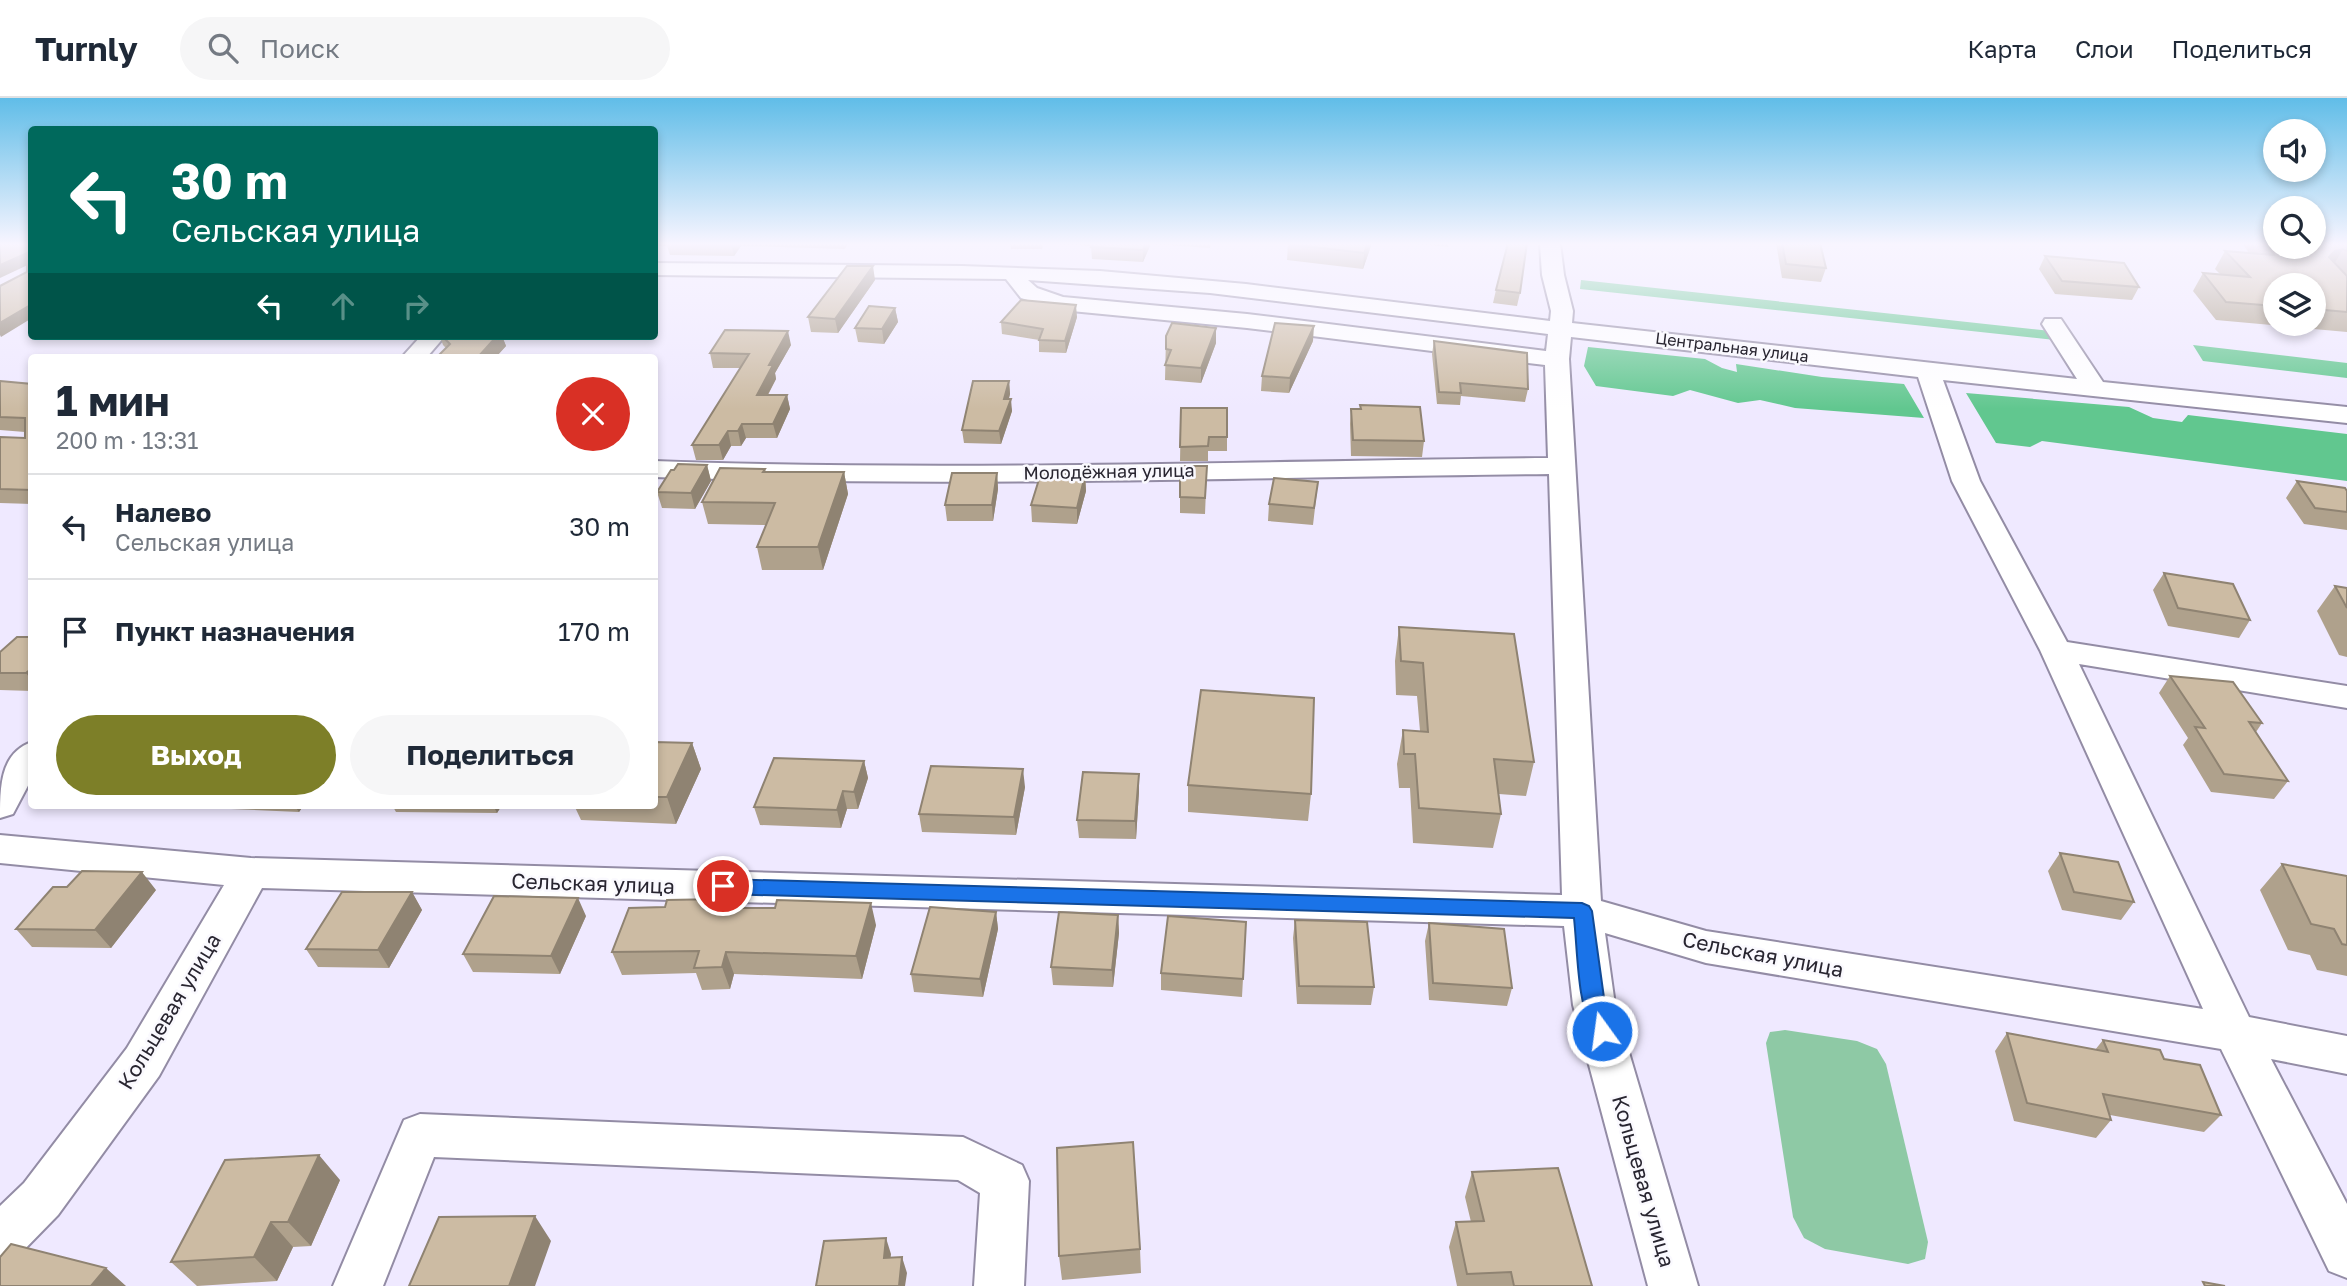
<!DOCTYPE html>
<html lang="ru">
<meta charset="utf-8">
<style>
body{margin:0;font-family:"Golos Text",sans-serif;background:#f6f6f7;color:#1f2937;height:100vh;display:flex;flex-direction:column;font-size:26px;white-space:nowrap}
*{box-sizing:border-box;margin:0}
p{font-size:23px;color:#747a83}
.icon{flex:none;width:38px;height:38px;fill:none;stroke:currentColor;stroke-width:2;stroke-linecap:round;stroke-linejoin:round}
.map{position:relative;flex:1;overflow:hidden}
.details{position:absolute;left:28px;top:256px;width:630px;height:455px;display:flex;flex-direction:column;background:#fff;border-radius:7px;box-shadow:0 4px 10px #0003}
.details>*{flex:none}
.hud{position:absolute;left:28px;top:28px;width:630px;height:214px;border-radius:7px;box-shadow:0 4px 10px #0003;background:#00695c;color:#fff;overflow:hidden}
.buttons{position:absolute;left:2263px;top:21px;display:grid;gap:14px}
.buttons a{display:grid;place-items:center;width:63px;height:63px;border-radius:50%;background:#fff;box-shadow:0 4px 10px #0003;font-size:35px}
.pin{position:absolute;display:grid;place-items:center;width:60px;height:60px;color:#fff;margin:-30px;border:4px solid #fff;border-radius:50%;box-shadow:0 2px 7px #0007}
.me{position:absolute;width:77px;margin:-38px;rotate:346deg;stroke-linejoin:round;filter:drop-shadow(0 0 5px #0008)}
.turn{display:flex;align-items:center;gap:24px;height:147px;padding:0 28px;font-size:32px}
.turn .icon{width:91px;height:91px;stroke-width:2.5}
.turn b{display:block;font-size:49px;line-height:60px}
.lanes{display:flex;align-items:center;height:66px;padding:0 28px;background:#0003;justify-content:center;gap:35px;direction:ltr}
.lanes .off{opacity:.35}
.round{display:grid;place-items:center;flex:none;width:74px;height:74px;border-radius:37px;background:#f6f6f7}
.headline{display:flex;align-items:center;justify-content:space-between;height:119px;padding:0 28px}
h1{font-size:42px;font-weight:700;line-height:52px}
.action{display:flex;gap:14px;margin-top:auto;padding:14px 28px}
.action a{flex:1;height:80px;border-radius:42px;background:#7d7f28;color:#fff;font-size:28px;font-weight:700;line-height:80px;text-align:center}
.action a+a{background:#f6f6f7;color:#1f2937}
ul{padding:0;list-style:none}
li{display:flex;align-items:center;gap:21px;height:105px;padding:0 28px;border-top:2px solid #e0e1e3}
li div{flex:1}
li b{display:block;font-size:26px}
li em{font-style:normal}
header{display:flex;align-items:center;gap:42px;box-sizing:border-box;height:98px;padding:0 35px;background:#fff;border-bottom:2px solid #e0e1e3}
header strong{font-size:33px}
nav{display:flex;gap:38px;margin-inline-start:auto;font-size:24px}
.search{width:490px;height:63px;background:#f6f6f7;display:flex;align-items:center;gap:18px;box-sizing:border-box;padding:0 24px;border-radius:38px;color:#747a83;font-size:26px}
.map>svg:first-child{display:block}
.green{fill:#8ec9a5}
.forest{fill:#61c78f}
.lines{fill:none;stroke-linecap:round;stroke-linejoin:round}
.minor-casing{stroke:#938ca5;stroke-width:4}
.minor{fill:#fff;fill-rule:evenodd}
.wall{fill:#afa18c;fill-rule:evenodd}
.shaded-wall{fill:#8f8372}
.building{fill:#ccbba3;stroke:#8f8372;stroke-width:2}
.route{fill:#1a73e8;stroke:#114b97;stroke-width:2}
.labels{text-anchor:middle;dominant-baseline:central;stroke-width:5;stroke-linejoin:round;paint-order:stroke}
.far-street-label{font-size:16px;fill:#282530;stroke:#faf9fe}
.street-label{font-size:18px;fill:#282530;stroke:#faf9fe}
.near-street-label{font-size:21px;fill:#282530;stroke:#faf9fe}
</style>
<header>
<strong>Turnly</strong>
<div class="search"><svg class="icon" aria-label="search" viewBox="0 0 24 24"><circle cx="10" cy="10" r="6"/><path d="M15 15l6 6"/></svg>Поиск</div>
<nav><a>Карта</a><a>Слои</a><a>Поделиться</a></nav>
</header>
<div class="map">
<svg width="2347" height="1188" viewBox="0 0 2347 1188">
<rect width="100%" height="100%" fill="#efe9ff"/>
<path class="green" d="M1785,932L1857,943L1877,951L1886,966L1928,1144L1925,1161L1908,1166L1825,1151L1804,1140L1793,1119L1766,945L1770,934Z"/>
<path class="forest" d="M1581,182L2051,233L2055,242L1580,191Z
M2193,247L2347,265V280L2203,263Z
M1588,249L1705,261L1722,270L1737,274L1736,266L1822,279L1904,286L1924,320L1795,310L1760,302L1738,305L1690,292L1673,298L1596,288L1584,268Z
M1966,295L2129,309L2153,320L2182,324L2188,317L2347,336V383L2042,343L2030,349L1996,345Z"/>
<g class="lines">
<defs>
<path id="minor" d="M1540,145H1560L1564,177L1573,213L1572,225L2077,281L2042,226L2045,221H2061L2103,284L2347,309V325L1943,282L1980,383L2067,544L2347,588V610L2079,566L2249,919L2347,938V976L2271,961L2347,1106V1180L2329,1173L2221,951L1706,865L1605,835L1615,907L1698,1188H1648L1573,907L1564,828L262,790L159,978L58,1117L17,1159L0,1166V1108L24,1085L127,950L224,787L0,765V737L251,760L1562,797L1549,376C1251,379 952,390 654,379V363C952,374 1251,363 1548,360L1545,267L1247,230L1061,212L1021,200L1006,181L654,177V165L962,168L1100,173L1246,186L1550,223L1551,213L1542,177ZM1028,182L1210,195L1548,236L1546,253L1247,216L1063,199L1037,190ZM1571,239L1918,279L1952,383L2040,552L2203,911L1706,833L1601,803L1569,261Z
M421,238H445L427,259H402Z
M32,644V680L13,716L0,720C0,689 0,655 32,644Z
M420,1016L963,1039L1022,1067L1029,1083L1024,1188H974L980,1095L958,1082L434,1059L383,1188H333L404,1022Z"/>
</defs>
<use href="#minor" class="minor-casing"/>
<use href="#minor" class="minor"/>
</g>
<path class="wall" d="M654,145H848L845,151L741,148L734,158L670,157L667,148H654Z
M1010,145H1212L1210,150L1151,146L1143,164L1092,161L1091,148L1044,145L1042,151H1011Z
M1288,145H1372L1363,171L1287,162Z
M1408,145H1449L1448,149Z
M1776,145H1820L1826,170L1821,184L1782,180Z
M2242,145H2347V177L2345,176L2347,178V234L2216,222L2193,193L2203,175L2221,177L2215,171L2225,153L2249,155ZM2275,187H2314V226H2275Z
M2045,158L2139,189L2132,202L2055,196L2039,171Z
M875,182L838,235L811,234L808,219Z
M1496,192L1520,195L1517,208L1493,205Z
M895,210L898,224L884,246L858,244L855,230Z
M1077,219L1066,255L1039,254V242L1002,236L1001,224Z
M1216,230V245L1201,285L1165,282L1166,238Z
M440,238H502L506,248L496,259H437L446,250L443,247Z
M1313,243L1289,295L1261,293L1262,278Z
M1434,243L1528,291L1525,304L1461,298L1460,307L1437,306L1432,256Z
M791,247L775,275L776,281L768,297H787L790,311L777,340H746L741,348H731L723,362H696L692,347L740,270H713L710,255Z
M0,283L32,286V406L0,405V339L25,340V334L0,332Z
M1009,283L1010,296L1009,301L1012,313L1001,346L964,345L962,332Z
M1360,307L1424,343L1422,359L1351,358L1350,326L1351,311H1360Z
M1181,310L1227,339V353H1208V363H1180Z
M707,367L711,383L695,411L662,410L657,394Z
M1180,368H1207L1205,416L1180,415Z
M765,371L766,374H844L848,396L823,472H762L757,449L766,427L708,426L702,404Z
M997,375L998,391L993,423H947L945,407Z
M1085,377L1086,393L1077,426L1032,424L1031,407Z
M2297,383L2347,393V432L2304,426L2286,400Z
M1318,384L1313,427L1268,423L1269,406Z
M2164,475L2250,522L2239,540L2168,528L2153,492Z
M2335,488L2347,490V559L2339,557L2317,513Z
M1399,529L1534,664L1526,698L1499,696L1501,716L1493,750L1413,745L1410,690H1399L1397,666L1403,632L1420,633L1417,598L1396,597L1395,563Z
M32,539V593L0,592V554Z
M2170,578L2262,625L2256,634L2288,683L2274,701L2211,694L2183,647L2188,640L2159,595Z
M654,644L692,645L701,671L676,726L581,722L574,707H654Z
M864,663L868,680L858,711H847L841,730L760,727L754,709Z
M1188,687L1311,696L1308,723L1188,714Z
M1025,689L1016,737L922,734L919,716Z
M1139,693L1136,741L1079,740L1077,722Z
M228,707H304L299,714L231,711Z
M392,707H502L497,715L396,714Z
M2060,755L2134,804L2121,822L2062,812L2048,773Z
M2282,766L2347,778V878L2317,872L2310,857L2288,852L2260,792Z
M156,792L111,850L32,849L16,831Z
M412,794L422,812L389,870L318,869L306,851Z
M721,801L724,810L876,827L862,881L734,876L730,891L702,892L696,875L622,877L612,854Z
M996,814L998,831L983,899L914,894L911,876Z
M1118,817L1119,835L1113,889L1053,887L1051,869Z
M586,818L560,876L473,874L463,856Z
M1295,822L1374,889L1371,907L1297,906L1293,840Z
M1246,824L1242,899L1161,892V875Z
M1429,825L1512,890L1507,908L1429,902L1425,843Z
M2007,935L2095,952L2103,942L2164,961L2221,1017L2204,1034L2110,1017L2111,1022L2096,1040L2014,1023L1995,953Z
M1472,1074L1592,1188H1457L1449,1149L1456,1124H1471L1465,1099Z
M340,1082L311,1148L293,1149L277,1183L197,1188L171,1164Z
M1140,1151L1141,1175L1062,1182L1059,1158Z"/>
<path class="shaded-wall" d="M733,145H740L741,148L734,158L732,147Z
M1146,145H1151L1143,164V152Z
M1368,145H1372L1363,171L1364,155Z
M2343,151L2333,168L2329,159L2335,153Z
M27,155L32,165L0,180V167Z
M873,168L875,182L838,235L835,221Z
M32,206V220L1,239L0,237V225Z
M1076,207L1077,219L1066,255L1065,243Z
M895,210L898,224L884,246L882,231Z
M1314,228L1313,243L1289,295L1290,280Z
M1216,230V245L1201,285V270Z
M788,233L791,247L775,275L776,281L760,311L757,297L769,267Z
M497,238H502L506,248L496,259H478Z
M1009,283L1010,296L1005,313L1004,301Z
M787,297L790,311L777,340L773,326Z
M1011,301L1012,313L1001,346L999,333Z
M742,326L746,340L741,348L738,333Z
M728,333L731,348L723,362L719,347Z
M707,367L711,383L695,411L691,395Z
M844,374L848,396L823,472L818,449Z
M997,375L998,391L993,423L992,407Z
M1085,377L1086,393L1077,426V410Z
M32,570V583L26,575Z
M692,645L701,671L676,726L667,699Z
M864,663L868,680L858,711L854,694Z
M1023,671L1025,689L1016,737L1014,719Z
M1139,676V693L1136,741L1135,723Z
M843,693L847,711L841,730L837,712Z
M294,707H304L299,714Z
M493,707H502L497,715Z
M142,774L156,792L111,850L95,832Z
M412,794L422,812L389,870L378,852Z
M578,800L586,818L560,876L551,858Z
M721,801L729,823L718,810Z
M871,805L876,827L862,881L856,858Z
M996,814L998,831L983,899L980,881Z
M1118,817L1119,835L1113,889L1112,872Z
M726,854L734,876L730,891L722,869Z
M319,1057L340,1082L311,1148L288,1124Z
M535,1118L551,1143L535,1188H509Z
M271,1124L293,1149L277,1183L254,1159Z
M886,1140L891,1156L889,1176L884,1160Z
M902,1159L907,1175L905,1188H899Z
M106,1170L126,1188H91Z"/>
<path class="building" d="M0,145H32V206L0,225V188L27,174V155L0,167Z
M668,145H733L732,147L667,146Z
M1093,145H1146L1143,152L1091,149Z
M1288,145H1368L1364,155L1288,146Z
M1508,145H1527L1520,195L1496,192Z
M1782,145H1820L1826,170L1786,166Z
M2265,145H2275V149H2314V145H2347V153L2343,151L2335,153L2329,159L2347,178V214L2314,211V187H2275V208L2226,204L2203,175L2250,179L2225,153L2274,157Z
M2045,158L2124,165L2139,189L2062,183Z
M847,168H873L835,221L808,219Z
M1021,202L1076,207L1065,243L1039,242L1043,231L1001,224Z
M869,208L895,210L882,231L855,230Z
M1172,225L1216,230L1201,270L1165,267L1171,252L1166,251V238Z
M1275,225L1314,228L1290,280L1262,278Z
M725,232L788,233L769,267H773L757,297H787L773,326H742L738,333H728L719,347H692L749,256L710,255Z
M442,238H497L478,259H437L450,246Z
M1434,243L1527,255L1528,291L1460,285L1461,295L1439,294Z
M0,283L32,286V392L0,391V339L25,340V320L0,319Z
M973,283H1009L1004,301H1011L999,333L962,332Z
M1360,307L1420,309L1424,343L1353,342L1351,311H1361Z
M1181,310H1227V339H1209L1208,348L1180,349Z
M678,366L707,367L691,395L657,394L671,372H674Z
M1180,368H1207L1205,400L1180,399Z
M720,370L765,371L763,374H844L818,449H757L775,405L702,404Z
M952,375H997L992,407H945Z
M1041,375L1085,377L1077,410L1031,407Z
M1274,380L1318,384L1314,410L1269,406Z
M2297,383L2345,390L2347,393V414L2315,410Z
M2164,475L2233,486L2250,522L2178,510Z
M2335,488L2347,490V510Z
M1399,529L1514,536L1534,664L1494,661L1501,716L1419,710L1415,656H1404L1403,632L1428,634L1423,565L1401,563Z
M17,539H32V570L26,575H0V554Z
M2170,578L2233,584L2262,625L2249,624L2288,683L2224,676L2195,629L2205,630Z
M1201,592L1314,600L1311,696L1188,687Z
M654,644L692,645L667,699H654Z
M774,660L864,663L854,694L843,693L837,712L754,709Z
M931,668L1023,671L1014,719L919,716Z
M1083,674L1139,676L1135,723L1077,722Z
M2060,755L2118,764L2134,804L2074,794Z
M2282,766L2347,778V847L2342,846L2334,831L2311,826Z
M82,773L142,774L95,832L16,831L53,789H67Z
M342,794H412L378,852L306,851Z
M494,798L578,800L551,858L463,856Z
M721,801L718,810H775L777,802L871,805L856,858L726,854L722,869L694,870L699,853L612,854L629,810L665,809L667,802Z
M930,809L996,814L980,881L911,876Z
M1059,814L1118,817L1112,872L1051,869Z
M1168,818L1246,824L1243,881L1161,875Z
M1295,822L1367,824L1374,889L1299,888Z
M1429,825L1504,831L1512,890L1433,885Z
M2007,935L2108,954L2103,942L2160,952L2164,961L2200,967L2221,1017L2103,996L2111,1022L2027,1005Z
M1133,1044L1140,1151L1059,1158L1057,1050Z
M319,1057L288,1124H271L254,1159L171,1164L225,1062Z
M1558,1070L1592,1188H1514L1511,1174L1467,1176L1456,1124L1484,1123L1472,1074Z
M535,1118L509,1188H409L439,1119Z
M886,1140L884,1160L902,1159L899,1188H816L824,1143Z
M11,1146L106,1170L91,1188H0V1159Z
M2203,1184L2225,1188H2205Z"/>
<linearGradient id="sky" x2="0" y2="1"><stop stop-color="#60bde8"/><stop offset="0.47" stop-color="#f8f5ff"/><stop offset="1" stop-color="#f8f5ff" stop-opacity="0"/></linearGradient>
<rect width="2347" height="311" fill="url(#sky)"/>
<path class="route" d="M723,781L1582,805L1589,808L1592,813L1605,907L1612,933L1609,939L1602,942L1594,939C1577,904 1578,858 1574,820L723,796L716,793L713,788L716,783Z"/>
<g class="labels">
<g class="far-street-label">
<text transform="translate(1732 249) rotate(7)">Центральная улица</text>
</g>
<g class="street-label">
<text transform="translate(1109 373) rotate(-1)">Молодёжная улица</text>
</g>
<g class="near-street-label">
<text transform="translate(593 785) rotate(2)">Сельская улица</text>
<text transform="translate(1763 856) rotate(11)">Сельская улица</text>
<text transform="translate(169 913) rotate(-59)">Кольцевая улица</text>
<text transform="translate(1644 1083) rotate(74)">Кольцевая улица</text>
</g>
</g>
</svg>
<div class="buttons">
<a><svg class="icon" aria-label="sound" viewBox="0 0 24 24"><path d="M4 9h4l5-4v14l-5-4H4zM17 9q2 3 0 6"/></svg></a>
<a><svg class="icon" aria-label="search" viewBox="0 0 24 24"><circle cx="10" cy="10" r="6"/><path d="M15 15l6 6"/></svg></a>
<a><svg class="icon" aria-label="layers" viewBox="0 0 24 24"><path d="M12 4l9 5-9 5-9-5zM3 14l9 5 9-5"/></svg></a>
</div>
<div class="pin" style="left:723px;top:788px;background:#d93025"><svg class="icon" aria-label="arrive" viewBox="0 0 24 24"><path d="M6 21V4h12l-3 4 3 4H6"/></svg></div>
<svg class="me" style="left:1602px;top:933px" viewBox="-20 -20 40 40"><circle r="17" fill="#1a73e8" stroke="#fff" stroke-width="3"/><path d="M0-11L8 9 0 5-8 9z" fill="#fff"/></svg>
<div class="hud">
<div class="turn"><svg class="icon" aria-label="left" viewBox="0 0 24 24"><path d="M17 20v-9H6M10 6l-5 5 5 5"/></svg><div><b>30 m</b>Сельская улица</div></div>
<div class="lanes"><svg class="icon" aria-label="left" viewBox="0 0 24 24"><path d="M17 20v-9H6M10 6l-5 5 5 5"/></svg><svg class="icon off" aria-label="ahead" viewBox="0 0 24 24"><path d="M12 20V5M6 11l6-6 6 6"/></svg><svg class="icon off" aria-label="right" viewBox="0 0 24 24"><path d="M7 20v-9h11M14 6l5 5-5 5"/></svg></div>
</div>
<section class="details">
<div class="headline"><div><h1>1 мин</h1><p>200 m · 13:31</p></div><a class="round" style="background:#d93025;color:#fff"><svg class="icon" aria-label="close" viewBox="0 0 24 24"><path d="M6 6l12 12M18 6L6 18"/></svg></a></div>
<ul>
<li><svg class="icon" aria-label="left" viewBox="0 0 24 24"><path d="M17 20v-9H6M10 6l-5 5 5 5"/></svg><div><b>Налево</b><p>Сельская улица</p></div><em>30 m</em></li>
<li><svg class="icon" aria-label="arrive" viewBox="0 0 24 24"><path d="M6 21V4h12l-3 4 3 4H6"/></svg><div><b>Пункт назначения</b></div><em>170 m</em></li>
</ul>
<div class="action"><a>Выход</a><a>Поделиться</a></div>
</section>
</div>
